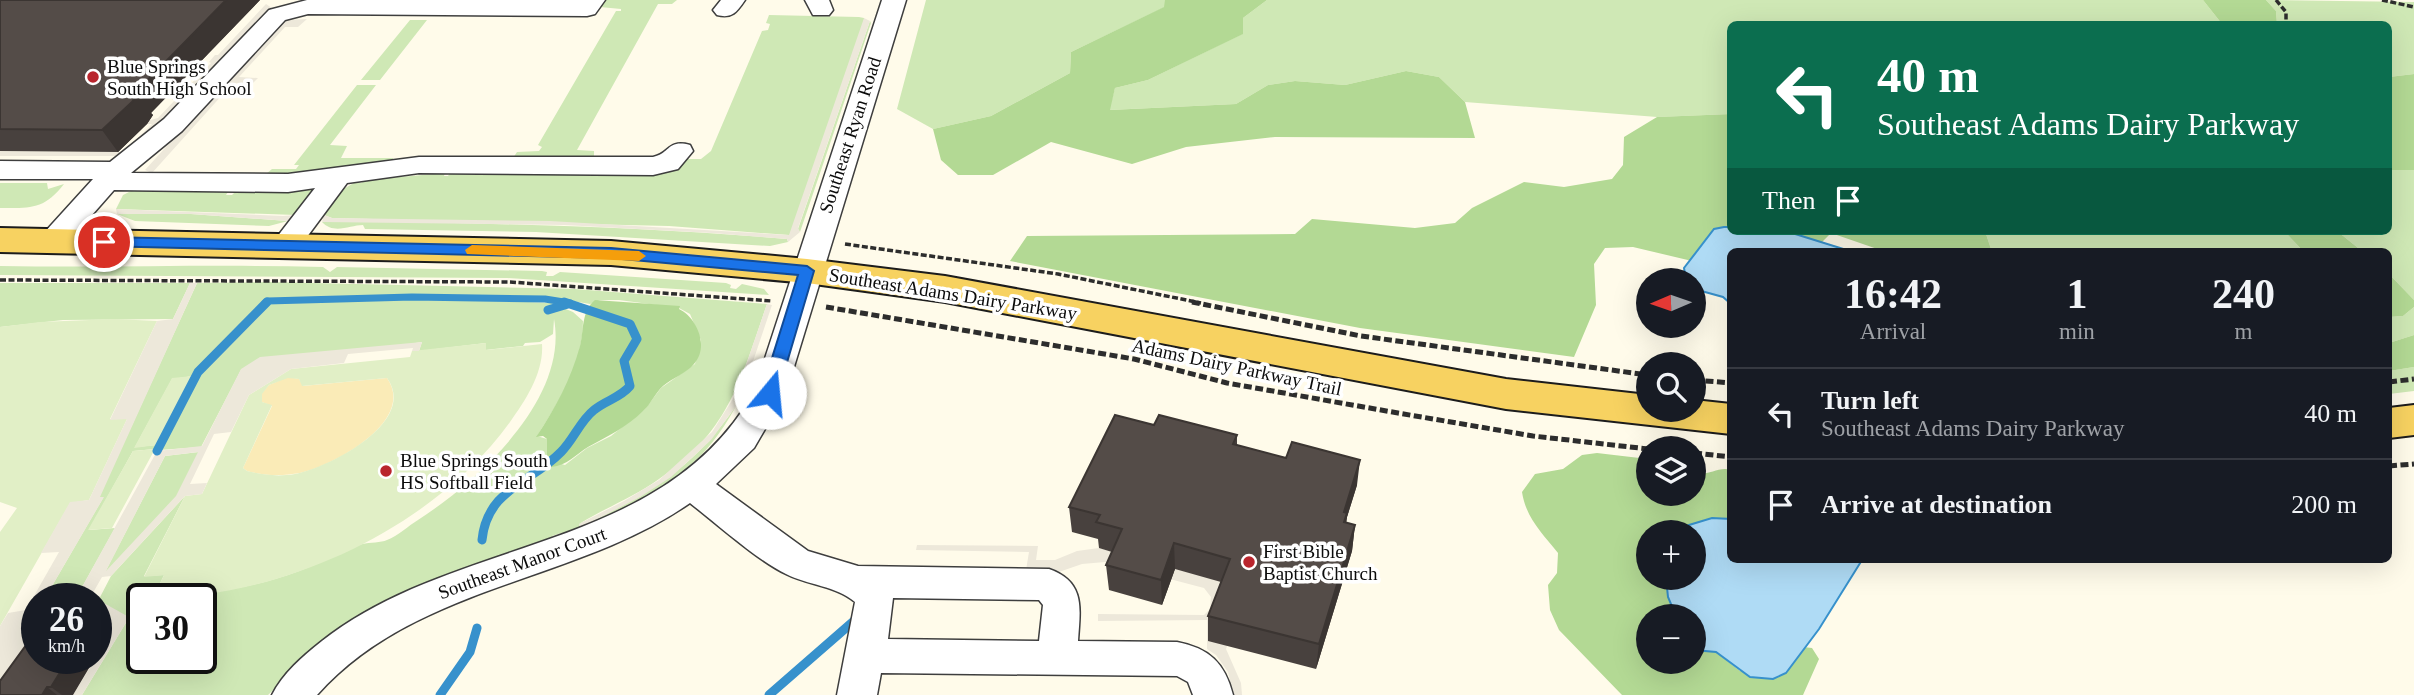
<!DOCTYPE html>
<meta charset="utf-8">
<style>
body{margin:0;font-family:"Times New Roman",serif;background:#20242c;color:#f1f3f6;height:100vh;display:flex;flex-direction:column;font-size:26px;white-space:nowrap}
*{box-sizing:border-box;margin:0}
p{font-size:23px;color:#9ea1a6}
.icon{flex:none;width:38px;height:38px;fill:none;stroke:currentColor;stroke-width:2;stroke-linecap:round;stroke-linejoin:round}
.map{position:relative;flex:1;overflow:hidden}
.details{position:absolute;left:1727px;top:248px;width:665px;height:315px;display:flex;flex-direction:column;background:#171b24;border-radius:10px;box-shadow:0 7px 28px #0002}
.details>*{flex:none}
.guide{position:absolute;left:1727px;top:21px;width:665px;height:214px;border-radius:10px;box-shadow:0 7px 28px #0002;background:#0b6e4f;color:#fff;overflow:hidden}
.needle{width:46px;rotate:268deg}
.fabs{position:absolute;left:1636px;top:268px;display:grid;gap:14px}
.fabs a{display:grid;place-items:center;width:70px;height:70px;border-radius:50%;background:#171b24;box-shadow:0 7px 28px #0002;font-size:35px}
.speed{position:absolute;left:21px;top:583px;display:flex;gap:14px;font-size:35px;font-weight:700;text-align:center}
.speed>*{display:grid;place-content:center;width:91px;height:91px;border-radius:50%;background:#171b24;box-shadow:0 7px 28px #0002;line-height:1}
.speed small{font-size:18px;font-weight:400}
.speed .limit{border:4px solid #111;border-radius:10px;background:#fff;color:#111}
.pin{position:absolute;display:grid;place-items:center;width:60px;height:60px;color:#fff;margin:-30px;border:4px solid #fff;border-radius:50%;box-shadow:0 2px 7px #0007}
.me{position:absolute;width:77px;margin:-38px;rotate:17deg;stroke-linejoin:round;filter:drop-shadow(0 0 5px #0008)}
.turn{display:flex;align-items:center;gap:24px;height:147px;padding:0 35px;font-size:32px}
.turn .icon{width:91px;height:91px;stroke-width:2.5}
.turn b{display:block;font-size:49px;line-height:60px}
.then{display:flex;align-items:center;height:66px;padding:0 35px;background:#0003;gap:14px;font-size:26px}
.eta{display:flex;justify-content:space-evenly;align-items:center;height:119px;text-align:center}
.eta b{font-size:42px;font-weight:600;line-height:49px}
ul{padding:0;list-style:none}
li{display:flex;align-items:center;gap:21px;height:91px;padding:0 35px;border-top:2px solid #363941}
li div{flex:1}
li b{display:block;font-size:26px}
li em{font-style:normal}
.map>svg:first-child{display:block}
.green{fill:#cfe8b5}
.forest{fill:#b3d994}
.sand{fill:#faebb7}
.pitch{fill:#e1efc6;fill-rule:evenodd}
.plaza{fill:#ede8da;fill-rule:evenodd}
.water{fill:#afdbf5;stroke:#3791cc;stroke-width:2}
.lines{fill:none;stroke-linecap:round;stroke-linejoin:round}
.stream-far1{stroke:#3791cc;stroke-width:7}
.stream{stroke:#3791cc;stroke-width:9}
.minor-casing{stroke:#3e3e3e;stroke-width:3}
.major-casing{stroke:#1c1c1c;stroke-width:4}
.path-far1{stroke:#2d2d2d;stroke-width:3.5;stroke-dasharray:6 2.5;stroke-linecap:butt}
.path{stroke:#2d2d2d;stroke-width:5;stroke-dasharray:8 3.5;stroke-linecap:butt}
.minor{fill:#fff;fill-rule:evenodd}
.major{fill:#f7d261;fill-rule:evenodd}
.wall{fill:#48413e}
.shaded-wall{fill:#3b3532}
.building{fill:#544c48;stroke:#3b3532;stroke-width:2}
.route{fill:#1a73e8;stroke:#114b97;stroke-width:2}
.slow{fill:#f59e0b}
.poi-dot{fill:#b9252d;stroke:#fff;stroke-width:2.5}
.labels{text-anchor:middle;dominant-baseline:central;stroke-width:7;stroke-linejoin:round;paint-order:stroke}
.poi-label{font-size:19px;fill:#0b0b0b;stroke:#fff;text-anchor:start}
.street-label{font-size:19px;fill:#0b0b0b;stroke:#fff}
</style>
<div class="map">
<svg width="2414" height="695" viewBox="0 0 2414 695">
<rect width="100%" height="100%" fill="#fffbea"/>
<path class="green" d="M604,0H677L672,4H658L577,150L594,151V157L513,158L517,152L539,151L542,147L538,145L616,11H621V9L600,7Z
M926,0H1165V7L1071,52L1070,73L991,116L933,129L897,109Z
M1267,0H2203L2222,24H1731V114L1657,117L1465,102L1439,77L1406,71L1345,85L1295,81L1268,85L1236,104L1109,110L1115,88L1148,80L1242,34L1243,18Z
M2266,0L2414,2V74L2389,77V24H2277L2276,11Z
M769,15L859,17L864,18L865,22L792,234L789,235L669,226L332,218L324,215L342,190L357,181L361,183L366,180L445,173L444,176H448L450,173L650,174L674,170L687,159H701L711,151L762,31L768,30L770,24L766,23Z
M410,20H427L380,80H361Z
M870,21L871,23L800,232L798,229Z
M357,85H376L330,145L347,146L341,158H393L392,161L293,175L266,174L272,169H296L299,165H294Z
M2389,170H2414V300L2389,274V252H2363L2337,231H2389Z
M0,183H47L48,189L64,184C44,210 30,208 0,208Z
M312,188L315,190L296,215L116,209L123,195L135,189L228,192L226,195H232L235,192Z
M117,214H191L288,221L269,226L135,221Z
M330,221C483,223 634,226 787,239L788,242L770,246L536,232L365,229L363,225C350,225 334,235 322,222Z
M1985,231H2284L2304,252H1992Z
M0,266C108,268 216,264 323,267L330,272L337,267L542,271L547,272L546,276H553L560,272L726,283L731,285L730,288L736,289L742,284L764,289L769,295L507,278L0,275Z
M269,282L575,289L767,304C741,379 729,432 659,479C634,497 605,508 579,524C652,492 689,473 736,406C695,483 636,504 561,537V533L552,536L553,540L291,673L268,695H82L127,621L102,602L97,603L111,576L185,496L144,576L164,575L153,598H142V658H201V598H169C213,593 257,587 299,571C320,564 340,551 362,544C370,542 381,543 387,540C398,536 408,526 418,520C478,481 569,399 554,319L553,334L540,342L525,343L523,346L485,350L486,343L419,351L422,342L241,370L201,447L159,450L199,372L268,302L444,299L554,303L546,312L561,307L573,312L583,321C583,363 559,402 537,436L547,439V460L565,465L587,448L611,436L645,409L661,388L695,364L701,340L690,314L679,308L619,300H600L590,304L549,297L487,295L267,298L193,376L172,379L135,447L157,445L155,449L133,451L89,530L115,528L76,598H45L103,498L99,497L197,283Z
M0,283H190L173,319L63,320L0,327Z
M2414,307V335L2389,343V317L2403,316Z
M2414,367V391L2389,394V371Z
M199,452L177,496L104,574L165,456Z"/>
<path class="forest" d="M1165,0H1267L1243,18V34L1148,80L1115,88L1110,110L1236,104L1268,85L1295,81L1345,85L1406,71L1439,77L1465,102L1475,138L1275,137L1186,147L1132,164L1051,142L993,175H958L941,160L933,129L991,116L1070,73L1071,52L1164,7Z
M2203,0H2266L2276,11L2277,24H2222Z
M2414,74V170H2389V77Z
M1731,114V227L1714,229L1692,261L1633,247L1605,248L1594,264L1596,305L1574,357L1360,328L1010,261L1027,236L1295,234L1312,219L1415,228L1455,223L1472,208L1524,182L1564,187L1612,179L1623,165L1624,137L1657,117Z
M1779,231H1985L1992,252H1886L1831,233L1822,242Z
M2284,231H2337L2363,252H2304Z
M2389,274L2414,300V307L2403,316L2389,317Z
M595,300L680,306L679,309C696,317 710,346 694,364C687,373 672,378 663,386C655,393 651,404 643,411C627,427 608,436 588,447C575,455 568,465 551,467L547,460V439L543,436L536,437C555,409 571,379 580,346C584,331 581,311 595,300Z
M2414,335V367L2389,371V343Z
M1597,453L1648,459V494H1694V473C1708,477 1718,466 1731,470V519L1712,518L1689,525L1676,532H1648V578H1666L1668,597L1676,616H1648V662H1694V650L1716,652L1740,671L1786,673L1803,647L1812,648L1819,659L1803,695H1622L1559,630L1550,610L1548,585L1557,573L1558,553C1542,533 1526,518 1522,492L1535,474L1563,469L1582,455Z"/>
<path class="sand" d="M288,377L299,379L303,386L387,378C417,421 333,466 300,473C282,476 265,476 247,471L243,468L272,406L262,402L261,394L269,385Z"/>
<path class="pitch" d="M115,319L157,321L110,419H127L89,500L70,503L0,626V532L17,508L0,502V327L40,322Z
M486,343V350L542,344C544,372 526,400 510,422C434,528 282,598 153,598L164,575L144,577L185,496L202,494L249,395L291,369L410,357L412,351ZM288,378L299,379L302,386L387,378C419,422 328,468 295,474C278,477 263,475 247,471L243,468L272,405L262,402V394L269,385Z
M193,376L157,445L134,448L172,378Z
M155,449L112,528L88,530L133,451Z"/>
<path class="plaza" d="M266,4L272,8L165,121L120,156H0V151L120,152L127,149L152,124H136L158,118L175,100H172L178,93H182L211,63L209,62L215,55H218Z
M864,18L870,21L798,228L800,232L788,242L787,239L712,233L564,225L322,222L324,215L332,218L550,221L789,235Z
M307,19L298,27H285L239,77L258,78L252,84L233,83L152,173L145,170L277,25L288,20Z
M116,209L283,216L296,215L288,221L191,214H117Z
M190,283H197L100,497H104L45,598H37V658L0,695V626L8,613L26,610L59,552L41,553L70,502L89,500L127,419L110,420L157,321L173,319Z
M767,304L772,305L743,391L736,406L711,440L671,477L640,497L580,528L579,524L624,501L659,480L712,432L736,394Z
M422,342L419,351H412L413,348L348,354L344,363L291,369L249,395L231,432L214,434L190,484L207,483L202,494L185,496L111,576L102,577L90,598H76L157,451L202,446L241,369L260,357ZM198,452L176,496L106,571L165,456Z
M917,545L1038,546L1036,560H1055L1077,551L1099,548L1202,576L1249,585L1226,649L1241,683L1242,695H1233L1228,672L1216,655L1207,649V620L1098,621V614L1204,615L1210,609L1211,597L1204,588L1105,562L1082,564L1056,573L1026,570L1029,552L916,550Z
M102,602L127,616V621L82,695H73L96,658V649L102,639H96V603Z"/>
<path class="water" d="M1724,227H1731V231L1792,233L1853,252H1731V304L1723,297L1694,289V280H1686L1684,268L1714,229Z
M1712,518L1731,519V560H1862L1819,629L1786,673L1773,679L1750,677L1716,652L1694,650V616H1676L1668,597L1666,578H1694V532H1676L1689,525Z"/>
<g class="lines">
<path class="stream-far1" d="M265,303L267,301L412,297L545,299L570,303"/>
<path class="stream" d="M548,310L568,304
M157,451L198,372L267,302
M482,540C487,489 531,483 561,452C574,439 580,421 594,410C606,400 620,398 630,386L624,361L637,339L630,324L564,302
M440,695L470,652L477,628
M769,695L855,620"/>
<defs>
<path id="minor" d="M307,0H605L595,14L587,16L308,14L285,20L182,131L131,173L288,174L419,157H653C670,154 667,139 690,145L693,151L678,169L653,175L419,173L347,183L295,253L285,256L275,253L270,246L315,188L288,192L114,190L63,248L53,251L43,248L38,241L43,234L93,179H0V161L110,162L164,119L269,10Z
M721,0H745C737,12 732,19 717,15L713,10Z
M805,0H829L833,10L829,15H813Z
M882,0H906L786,393L754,448L716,484L808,551L858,566L1049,569C1086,582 1080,609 1078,641L1177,642C1209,648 1225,663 1233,695H1193L1188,682L1177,676L881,673L877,695H837L855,602C837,586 807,585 786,574C757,560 717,524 690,503C573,584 416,584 317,695H272C283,673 303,656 322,641C456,535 662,554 754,392ZM893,598L1039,600L1043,605L1039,641L888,639Z"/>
<path id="major" d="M0,228L611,241L807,259L945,276L1506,379L1648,395V410H1694V400L1731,404V434L1506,409L945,302L807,283L611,265L0,252Z
M2414,405V435L2389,438V408Z"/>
</defs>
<use href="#minor" class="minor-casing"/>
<use href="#major" class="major-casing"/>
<path class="path-far1" d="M2276,0L2286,12V24
M2382,0L2414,7
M845,244L1058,274L1201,303
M0,280L510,282L772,301"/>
<path class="path" d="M1192,302L1361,336L1648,375
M826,307L1134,359L1227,383L1398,413L1533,436L1648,449
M1694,380L1731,383
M2389,382L2414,379
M1694,453L1731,457
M2389,466L2414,464"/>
<use href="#minor" class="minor"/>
<use href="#major" class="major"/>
</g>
<path class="wall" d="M0,0H260L151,113L153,115L147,124L118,152L0,151Z
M1154,425L1237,435V445L1357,485L1347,517L1346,523L1355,525L1352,551L1316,669L1208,641V616L1221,582L1175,569L1162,605L1109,590L1106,565L1112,552L1099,548L1098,539L1072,532L1069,507Z
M37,630L73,695H0Z"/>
<path class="shaded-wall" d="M226,0H260L151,113L153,115L147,124L118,152L102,130L134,94Z
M1360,460L1357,485L1347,517L1344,538V512Z
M1355,525L1352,551L1316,669L1319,644Z
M1174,543L1175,569L1162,605L1161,580Z
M96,633L103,638L96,649Z
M69,658H95L73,695H62L51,687Z
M47,687L57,695H42Z"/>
<path class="building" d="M0,0H226L134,94H137L132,102L102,130L0,129Z
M1115,415L1154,425L1159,415L1237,435L1233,444L1286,458L1292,442L1360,460L1344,512L1347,513L1344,522L1355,525L1319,644L1208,616L1230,559L1174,543L1161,580L1106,565L1122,529L1096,522L1100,515L1069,507Z
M37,630V658H69L51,687H47L42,695H0V681Z"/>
<path class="route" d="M104,237L611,248L807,266L814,271L778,393L770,400L761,393L798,275L611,258L99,246L97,242L99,239Z"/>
<path class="slow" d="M472,245L639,251L646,256L639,261L467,254L465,250Z"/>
<g class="poi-dot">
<circle cx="93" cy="77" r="7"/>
<circle cx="386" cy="471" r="7"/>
<circle cx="1249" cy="562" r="7"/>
</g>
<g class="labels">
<g class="poi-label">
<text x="107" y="66">Blue Springs<tspan x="107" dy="22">South High School</tspan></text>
<text x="400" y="460">Blue Springs South<tspan x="400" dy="22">HS Softball Field</tspan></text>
<text x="1263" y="551">First Bible<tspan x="1263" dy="22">Baptist Church</tspan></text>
</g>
<g class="street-label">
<text transform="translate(850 135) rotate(-72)">Southeast Ryan Road</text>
<text transform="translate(953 294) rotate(9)">Southeast Adams Dairy Parkway</text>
<text transform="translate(1237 367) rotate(12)">Adams Dairy Parkway Trail</text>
<text transform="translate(522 563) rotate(-20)">Southeast Manor Court</text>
</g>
</g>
</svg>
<div class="fabs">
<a><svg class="needle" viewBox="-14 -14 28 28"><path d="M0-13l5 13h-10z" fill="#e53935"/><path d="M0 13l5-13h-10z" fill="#9ea1a6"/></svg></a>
<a><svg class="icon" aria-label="search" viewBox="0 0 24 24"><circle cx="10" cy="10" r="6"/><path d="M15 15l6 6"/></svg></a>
<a><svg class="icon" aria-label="layers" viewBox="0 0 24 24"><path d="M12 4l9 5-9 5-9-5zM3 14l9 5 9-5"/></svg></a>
<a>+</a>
<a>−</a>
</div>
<div class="speed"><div>26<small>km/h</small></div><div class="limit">30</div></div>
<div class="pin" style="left:104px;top:242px;background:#d93025"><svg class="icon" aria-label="arrive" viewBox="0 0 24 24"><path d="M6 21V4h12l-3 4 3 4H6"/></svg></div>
<svg class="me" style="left:770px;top:393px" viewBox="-20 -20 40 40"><circle r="19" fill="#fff"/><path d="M0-13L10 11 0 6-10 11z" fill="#1a73e8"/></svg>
<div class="guide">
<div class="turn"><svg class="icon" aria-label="left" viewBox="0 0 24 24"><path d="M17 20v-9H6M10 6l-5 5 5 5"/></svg><div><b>40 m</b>Southeast Adams Dairy Parkway</div></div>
<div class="then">Then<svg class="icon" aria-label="arrive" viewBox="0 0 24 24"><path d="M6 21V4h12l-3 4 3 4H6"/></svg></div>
</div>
<section class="details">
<div class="eta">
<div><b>16:42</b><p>Arrival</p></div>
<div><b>1</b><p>min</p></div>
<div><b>240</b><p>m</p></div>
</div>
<ul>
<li><svg class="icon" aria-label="left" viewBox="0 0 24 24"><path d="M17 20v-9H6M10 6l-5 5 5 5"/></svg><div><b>Turn left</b><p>Southeast Adams Dairy Parkway</p></div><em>40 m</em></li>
<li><svg class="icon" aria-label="arrive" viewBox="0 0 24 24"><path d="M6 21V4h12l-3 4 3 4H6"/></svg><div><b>Arrive at destination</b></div><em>200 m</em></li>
</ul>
</section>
</div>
